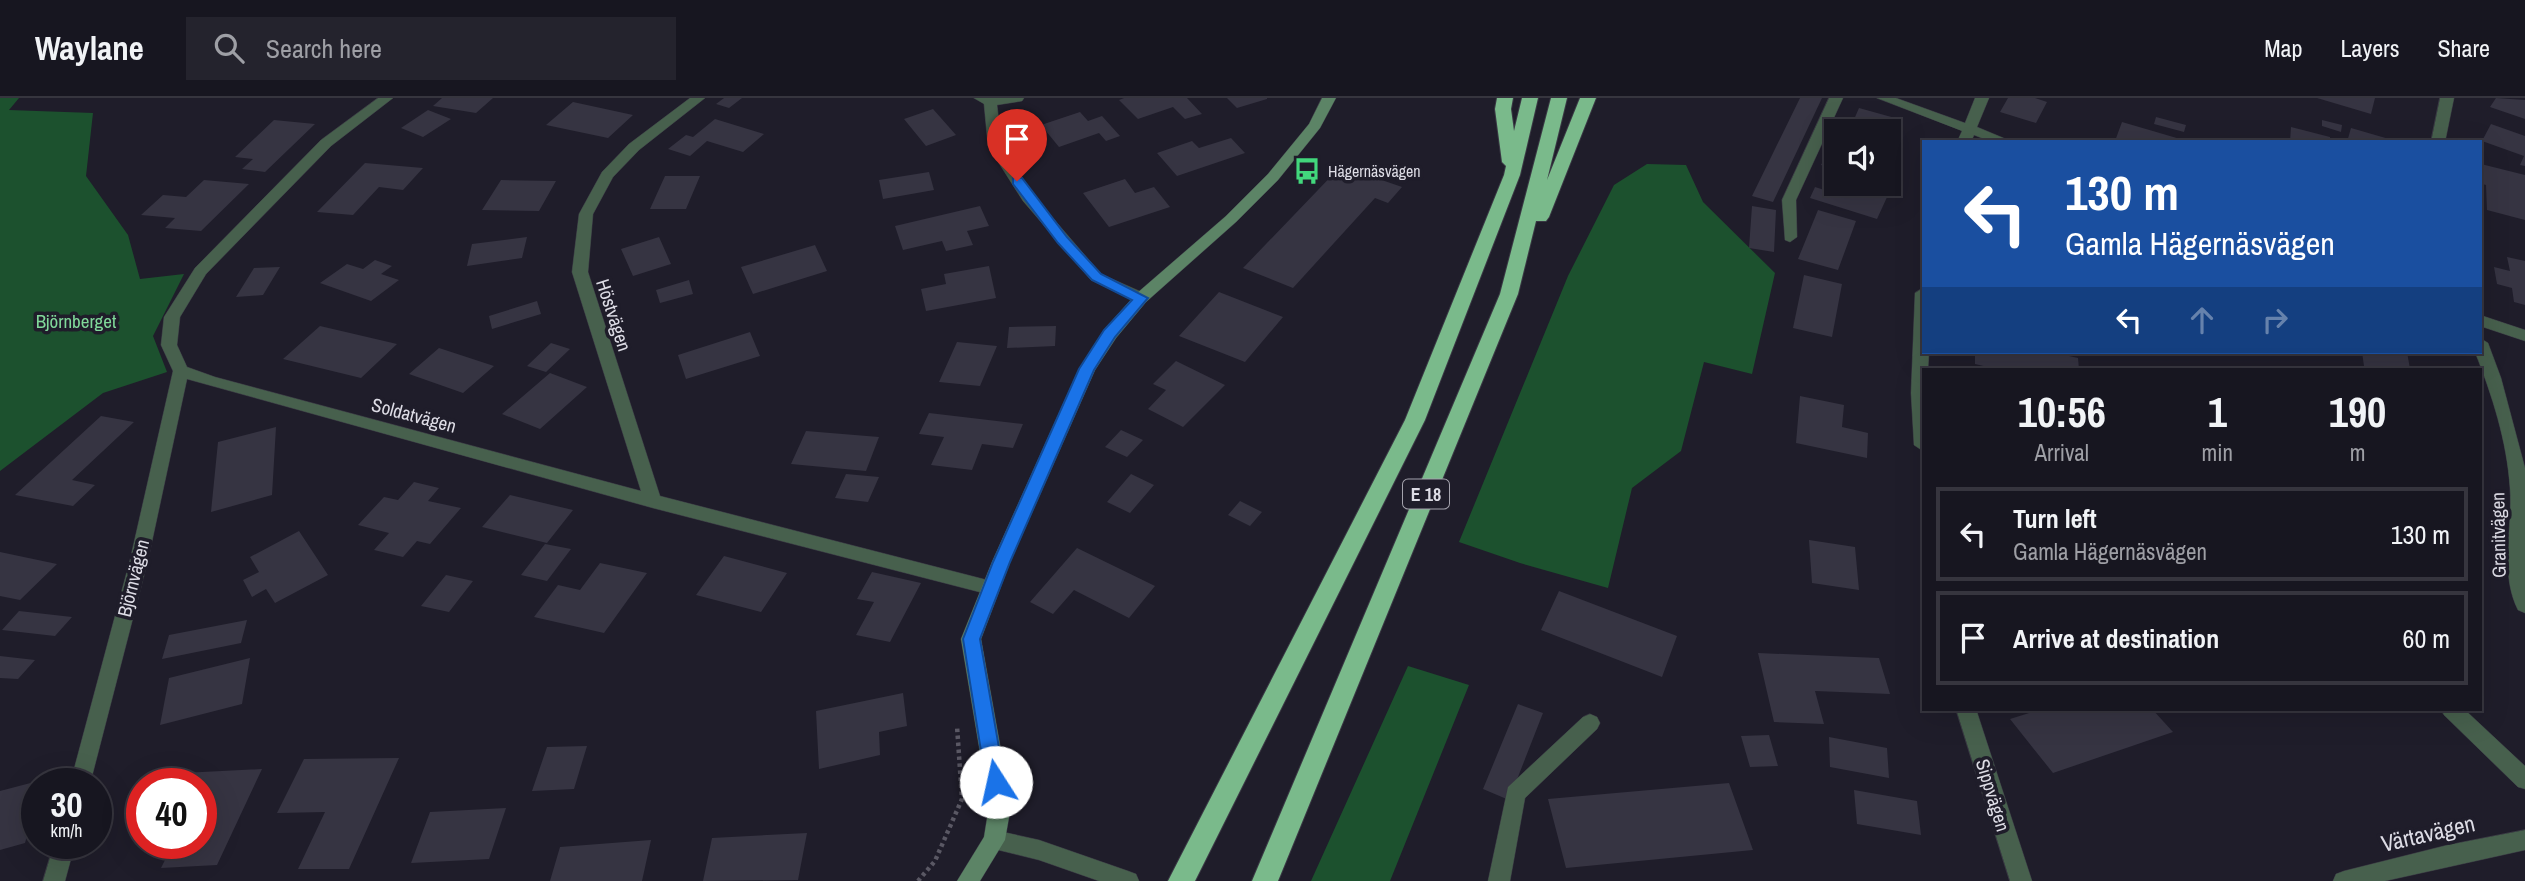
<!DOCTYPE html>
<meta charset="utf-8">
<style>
body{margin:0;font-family:"Archivo Narrow",sans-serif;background:#24232d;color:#f1f3f6;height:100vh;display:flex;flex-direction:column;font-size:26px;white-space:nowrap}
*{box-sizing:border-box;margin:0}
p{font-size:23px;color:#9e9fa5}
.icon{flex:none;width:38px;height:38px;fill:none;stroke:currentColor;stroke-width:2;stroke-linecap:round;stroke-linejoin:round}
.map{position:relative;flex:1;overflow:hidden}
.sheet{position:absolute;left:1922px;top:270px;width:560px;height:343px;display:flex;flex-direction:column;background:#171620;border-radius:0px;box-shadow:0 7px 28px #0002,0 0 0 2px #36353e}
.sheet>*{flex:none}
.hud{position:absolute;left:1922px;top:42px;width:560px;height:214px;border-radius:0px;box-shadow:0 7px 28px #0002,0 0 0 2px #36353e;background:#1a4fa0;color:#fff;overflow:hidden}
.tools{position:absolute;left:1824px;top:21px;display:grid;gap:14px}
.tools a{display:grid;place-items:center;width:77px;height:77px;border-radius:0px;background:#171620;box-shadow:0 7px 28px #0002,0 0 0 2px #36353e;font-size:35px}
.speed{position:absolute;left:21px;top:670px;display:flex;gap:14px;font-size:35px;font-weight:700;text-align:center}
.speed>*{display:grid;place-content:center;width:91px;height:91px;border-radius:50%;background:#171620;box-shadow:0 7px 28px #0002,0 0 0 2px #36353e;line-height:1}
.speed small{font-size:18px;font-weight:400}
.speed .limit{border:10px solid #d22;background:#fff;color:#111}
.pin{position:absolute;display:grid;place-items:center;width:60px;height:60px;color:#fff;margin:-72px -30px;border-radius:50% 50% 50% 0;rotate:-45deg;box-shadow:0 0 7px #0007}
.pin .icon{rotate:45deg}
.me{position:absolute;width:77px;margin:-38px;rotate:350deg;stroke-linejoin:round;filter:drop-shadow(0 0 5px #0008)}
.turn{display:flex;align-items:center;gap:24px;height:147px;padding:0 28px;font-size:32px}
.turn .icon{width:91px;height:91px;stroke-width:2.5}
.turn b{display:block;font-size:49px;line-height:60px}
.lanes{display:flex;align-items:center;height:66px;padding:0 28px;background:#0003;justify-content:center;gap:35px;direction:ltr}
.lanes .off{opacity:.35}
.eta{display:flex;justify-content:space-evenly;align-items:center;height:119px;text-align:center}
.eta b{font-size:42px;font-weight:700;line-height:49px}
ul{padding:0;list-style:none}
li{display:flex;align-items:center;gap:21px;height:94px;margin:0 14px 10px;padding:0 14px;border:4px solid #36353e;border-radius:0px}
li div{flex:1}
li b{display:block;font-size:26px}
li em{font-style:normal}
header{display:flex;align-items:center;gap:42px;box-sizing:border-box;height:98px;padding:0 35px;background:#171620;border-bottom:2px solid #36353e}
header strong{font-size:33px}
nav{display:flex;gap:38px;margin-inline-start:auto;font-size:24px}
.search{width:490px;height:63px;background:#24232d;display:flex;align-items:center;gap:18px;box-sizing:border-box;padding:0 24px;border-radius:0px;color:#9e9fa5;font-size:26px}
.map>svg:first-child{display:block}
.green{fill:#1c512e}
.building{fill:#363442}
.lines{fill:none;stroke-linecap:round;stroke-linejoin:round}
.lane-casing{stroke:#3a3844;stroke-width:1}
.street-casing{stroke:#3a3844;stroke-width:1}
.secondary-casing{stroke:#3a3844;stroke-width:1}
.highway-casing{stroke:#3a3844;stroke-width:2}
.path{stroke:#5a5864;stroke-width:4.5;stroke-dasharray:3.5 3.5;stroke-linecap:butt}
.lane{fill:#47604d;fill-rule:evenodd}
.street{fill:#47604d;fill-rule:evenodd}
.secondary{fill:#5c8466;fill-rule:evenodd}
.highway{fill:#7aba8b;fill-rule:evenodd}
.route{fill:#1a73e8;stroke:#114b97;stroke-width:2}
.labels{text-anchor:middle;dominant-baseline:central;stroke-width:7;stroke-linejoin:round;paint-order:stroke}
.far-poi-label{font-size:16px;fill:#dddce5;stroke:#1f1d2a;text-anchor:start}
.shield{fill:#1f1d2a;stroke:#a4a3ad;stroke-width:2}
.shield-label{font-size:18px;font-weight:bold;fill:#dddce5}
.street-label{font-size:19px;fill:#dddce5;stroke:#1f1d2a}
.park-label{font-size:19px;fill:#80d99a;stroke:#1f1d2a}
.near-street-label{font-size:23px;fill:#dddce5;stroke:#1f1d2a}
</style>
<header>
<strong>Waylane</strong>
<div class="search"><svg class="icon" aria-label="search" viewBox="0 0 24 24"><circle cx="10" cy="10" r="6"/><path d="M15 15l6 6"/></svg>Search here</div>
<nav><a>Map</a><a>Layers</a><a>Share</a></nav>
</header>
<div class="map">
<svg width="2525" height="783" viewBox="0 0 2525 783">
<rect width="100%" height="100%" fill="#1f1d2a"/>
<path class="green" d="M0,0H19L9,12L93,15L86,78L128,137L140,181L184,176L153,238L167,274L103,295L0,373Z
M1647,66L1686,67L1703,104L1775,175L1752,276L1704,264L1681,353L1632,390L1608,490L1520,465L1459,444L1568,178L1614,87Z
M1408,568L1469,587L1390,783H1311Z"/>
<path class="building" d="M442,0H493L476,15L433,8Z
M724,0H742L729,10L716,6Z
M1124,0H1187L1202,16L1185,21L1173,9L1138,21L1119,2Z
M1227,0H1267V1L1237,10Z
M1800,0H1822L1773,104L1752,98Z
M2008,0H2035L2047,4L2036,25L2000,14Z
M2317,0H2375L2371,16Z
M2496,0L2525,2V21L2490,9Z
M573,4L633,17L608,40L546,27Z
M1859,10L1895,20L1890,33H1849Z
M933,11L956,37L926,48L904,21Z
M428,12L451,21L423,39L401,30Z
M1080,14L1088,23L1102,18L1120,38L1106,43L1099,35L1059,49L1041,27Z
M2156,19L2186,27L2184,34L2154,26Z
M715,21L764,36L743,54L707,43L690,58L668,51L686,37L693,39Z
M274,22L315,26L265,74L242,71L253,61L235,59Z
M2322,22L2342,27L2341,34L2322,28Z
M2122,24L2187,43V44L2115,43Z
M2491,26L2525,38V68L2520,67L2524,58L2482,43Z
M2291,29L2330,39V44H2290Z
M2351,30L2396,43V44H2347Z
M1231,40L1245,55L1177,78L1157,55L1192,43L1199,50Z
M1829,52L1836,55V71L1821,67Z
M365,65L423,70L403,92L379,89L353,117L317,114Z
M2481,66L2525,77V122L2487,112L2486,87L2482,86Z
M1341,68L1402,89L1388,105L1375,100L1293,190L1243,170Z
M1888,70L1899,73L1877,121L1810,100L1815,89L1837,96L1842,86H1888Z
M929,74L934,92L883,101L879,82Z
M665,78H700L686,111H650Z
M1125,81L1135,95L1154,89L1170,109L1109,129L1083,95Z
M204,82L249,86L201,133L165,130L175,120L141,117L163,97L186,99Z
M501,82L556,83L539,113L482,112Z
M980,108L989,128L967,133L973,147L946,153L942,143L903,152L895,128Z
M1752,108L1776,112L1774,154L1749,150Z
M1818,112L1856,123L1838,172L1798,161Z
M527,139L522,160L467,168L472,146Z
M659,139L671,166L633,178L621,151Z
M815,147L827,173L753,196L741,169Z
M2507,159L2525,163V207L2514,204L2512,190L2497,186L2494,169L2510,173Z
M375,162L392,168L381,176L399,182L371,203L320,185L347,166L363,171Z
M989,168L996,200L926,213L921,191L946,186L944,176Z
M280,169L263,197L236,199L254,170Z
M1804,177L1842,186L1832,239L1793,230Z
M689,182L693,196L660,205L656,192Z
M1219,194L1283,219L1245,264L1179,238Z
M537,203L541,216L492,231L489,218Z
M320,228L397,246L361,280L283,261Z
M1056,228L1055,248L1007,250L1009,229Z
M750,234L760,258L686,281L678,257Z
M957,244L997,248L980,288L939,284Z
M551,245L570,251L546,274L527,268Z
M439,250L494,268L463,295L409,276Z
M1975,254H2051L2078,260L2079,271H1996L1975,266Z
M2362,254H2407L2410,271H2377L2364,268Z
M1176,263L1225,287L1183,329L1148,311L1166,292L1153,286Z
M550,275L587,289L540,331L502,316Z
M1800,298L1844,307L1842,329L1868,335L1867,360L1796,345Z
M929,315L1023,326L1013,350L982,346L972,372L931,367L944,339L919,336Z
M101,318L134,324L72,382L95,387L73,408L15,397Z
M276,329L272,397L211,414L218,344Z
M1121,332L1143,342L1127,359L1105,349Z
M806,333L879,339L866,373L791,366Z
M846,376L879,379L868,404L835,400Z
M1131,376L1154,387L1130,415L1107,404Z
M414,384L439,390L428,403L461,410L430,446L417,443L403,459L374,452L389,435L358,427L384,399L398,402Z
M510,397L573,412L547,445L482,429Z
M1240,403L1262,414L1250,428L1228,417Z
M299,433L328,477L275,505L266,491L252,499L243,482L259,474L250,459Z
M1809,442L1855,449L1859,492L1812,485Z
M545,446L571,451L547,483L521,477Z
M1077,450L1155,488L1129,520L1074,492L1053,516L1030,504Z
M0,454L57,466L20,502L0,498Z
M724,458L787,475L761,514L696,497Z
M600,465L647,475L604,535L534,519L558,487L580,492Z
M872,474L921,485L890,544L856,537L874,504L857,501Z
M446,477L473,483L449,514L421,508Z
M1559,493L1677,538L1662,579L1541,532Z
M19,513L72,519L55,538L2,532Z
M247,522L241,545L162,561L169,537Z
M1758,555L1879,560L1890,596L1815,593L1824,626L1774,624Z
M0,558L35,562L18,581L0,580Z
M250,560L242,606L160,627L169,580Z
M903,595L907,628L879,634L880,657L819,671L816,613Z
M1518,606L1543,615L1509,702L1483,691Z
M2042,611H2152L2173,634L2053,675L2010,621Z
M1769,637L1778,668L1750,669L1741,638Z
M1829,639L1887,650L1889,680L1830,669Z
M587,648L574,691L532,693L547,649Z
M399,660L349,771H298L325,714L277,715L304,661Z
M262,671L217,767L161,770L173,746H201V686H158L163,676Z
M42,682L41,686H37V703L25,745L0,752V693Z
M1729,685L1753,752L1566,770L1548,701Z
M1854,692L1917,703L1921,737L1857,726Z
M506,710L489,761L411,765L430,714Z
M807,735L798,782L703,783L712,740Z
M651,742L642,783H550L560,749Z"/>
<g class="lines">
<defs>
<path id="lane" d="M2441,611H2464L2525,668V691L2518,689L2444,617Z
M1590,616L1597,619L1600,625L1597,631L1525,700L1510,783H1488L1508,689L1583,619Z"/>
<path id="street" d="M378,0H393L331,48L206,176L180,219L177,247L187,269L215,279L641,393L572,174L579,116L602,74L629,46L690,0H705L639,52L613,79L593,116L588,174L660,398L991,483L998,485L1000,490L998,495L991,497L653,410L187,281L148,462L90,686H70L130,462L173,273L161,247L164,219L195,170L321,42Z
M974,0H1024L1022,3L997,7L1002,48L1033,97L1101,176L1146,196L1149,200L1146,204H1136L1091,182L1023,103L988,48L984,6Z
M1829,0H1843L1796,102L1797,139L1790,144L1785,142L1782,102Z
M1877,0H1896L1965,25L1975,0H1989L1977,29L2013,44H1992L1974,37L1971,44H1957L1962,33Z
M2440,0H2454L2445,44H2431Z
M1923,190V254H1929L1928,271H1923V353L1914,347L1911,295L1915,195Z
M2480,217L2525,232V243L2480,228Z
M2480,240L2488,245L2501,280L2525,370V515L2518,512C2499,474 2513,430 2510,390C2507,343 2492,297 2475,254H2480Z
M1956,611H1976L2032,783H2010Z
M994,732L1039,742L1128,773L1136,776L1139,783H1099L1039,762L986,749L983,742L986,735Z
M2525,732V752L2385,783H2333L2336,776L2344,773L2448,747Z
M54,746H75L65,783H43Z"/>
<path id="secondary" d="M1322,0H1336L1320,30L1278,82L1236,124L1146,204L1116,240L1095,272L1010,464L981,541L1011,708L1005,742L980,783H957L984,739L989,708L961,541L992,464L1079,271L1104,232L1136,196L1226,118L1268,76L1309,26Z"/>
<path id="highway" d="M1497,0H1513L1511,11L1514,33L1522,0H1538L1520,77L1425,322L1195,783H1168L1405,322L1504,77L1506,68L1502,64L1495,11Z
M1551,0H1567L1547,82L1580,0H1596L1549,119L1546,123H1536L1518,196L1278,783H1252L1500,196Z"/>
</defs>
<use href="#lane" class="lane-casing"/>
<use href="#street" class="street-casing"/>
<use href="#secondary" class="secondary-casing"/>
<use href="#highway" class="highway-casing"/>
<path class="path" d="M918,783L935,763L962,701L957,628"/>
<use href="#lane" class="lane"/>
<use href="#street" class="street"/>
<use href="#secondary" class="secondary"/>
<use href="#highway" class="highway"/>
</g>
<path class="route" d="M1017,79L1022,80L1067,139L1101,176L1148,200L1115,239L1094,272L1010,464L980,541L1005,684L1003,690L996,692L989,690L986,684L963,541L993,464L1079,271L1104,232L1132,202L1092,182L1058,145L1013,86V80Z"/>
<defs>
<symbol id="bus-bare" viewBox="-9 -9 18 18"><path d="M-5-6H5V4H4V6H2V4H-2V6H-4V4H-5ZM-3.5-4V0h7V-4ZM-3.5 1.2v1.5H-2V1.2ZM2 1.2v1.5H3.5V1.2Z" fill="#42d77c" stroke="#1f1d2a" stroke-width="2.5" paint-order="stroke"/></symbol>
</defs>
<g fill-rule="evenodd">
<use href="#bus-bare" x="1288" y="54" width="38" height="38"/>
</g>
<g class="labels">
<g class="far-poi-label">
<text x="1328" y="73">Hägernäsvägen</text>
</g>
<rect class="shield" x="1403" y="381.5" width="46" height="29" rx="5"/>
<g class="shield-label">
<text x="1426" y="396">E 18</text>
</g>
<g class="street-label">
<text transform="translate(614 217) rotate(72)">Höstvägen</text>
<text transform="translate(414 317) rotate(15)">Soldatvägen</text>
<text transform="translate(2498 437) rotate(-91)">Granitvägen</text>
<text transform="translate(133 480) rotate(-76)">Björnvägen</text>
<text transform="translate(1993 697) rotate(73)">Sippvägen</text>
</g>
<g class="park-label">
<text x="76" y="223">Björnberget</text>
</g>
<g class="near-street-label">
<text transform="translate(2428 735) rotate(-13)">Värtavägen</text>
</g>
</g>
</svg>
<div class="tools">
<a><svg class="icon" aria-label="sound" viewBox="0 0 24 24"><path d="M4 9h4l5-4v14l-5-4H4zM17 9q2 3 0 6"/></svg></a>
</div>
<div class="speed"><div>30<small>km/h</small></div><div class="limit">40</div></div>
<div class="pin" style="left:1017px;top:83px;background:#d93025"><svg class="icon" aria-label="arrive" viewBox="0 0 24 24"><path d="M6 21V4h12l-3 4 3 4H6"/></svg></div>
<svg class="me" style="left:996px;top:684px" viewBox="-20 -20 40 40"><circle r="19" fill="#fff"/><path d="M0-13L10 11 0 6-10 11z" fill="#1a73e8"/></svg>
<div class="hud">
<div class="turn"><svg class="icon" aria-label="left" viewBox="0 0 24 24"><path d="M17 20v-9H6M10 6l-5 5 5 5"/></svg><div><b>130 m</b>Gamla Hägernäsvägen</div></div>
<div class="lanes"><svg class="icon" aria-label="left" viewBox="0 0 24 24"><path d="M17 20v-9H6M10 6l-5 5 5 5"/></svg><svg class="icon off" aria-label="ahead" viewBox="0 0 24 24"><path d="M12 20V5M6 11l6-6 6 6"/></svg><svg class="icon off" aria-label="right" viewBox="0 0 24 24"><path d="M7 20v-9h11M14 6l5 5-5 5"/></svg></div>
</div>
<section class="sheet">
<div class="eta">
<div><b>10:56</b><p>Arrival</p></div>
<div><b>1</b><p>min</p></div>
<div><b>190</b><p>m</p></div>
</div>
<ul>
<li><svg class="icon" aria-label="left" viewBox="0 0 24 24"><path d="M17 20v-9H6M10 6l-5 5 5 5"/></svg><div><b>Turn left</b><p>Gamla Hägernäsvägen</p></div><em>130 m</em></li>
<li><svg class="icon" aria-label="arrive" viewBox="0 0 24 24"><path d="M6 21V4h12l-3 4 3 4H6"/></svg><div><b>Arrive at destination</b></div><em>60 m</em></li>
</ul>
</section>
</div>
